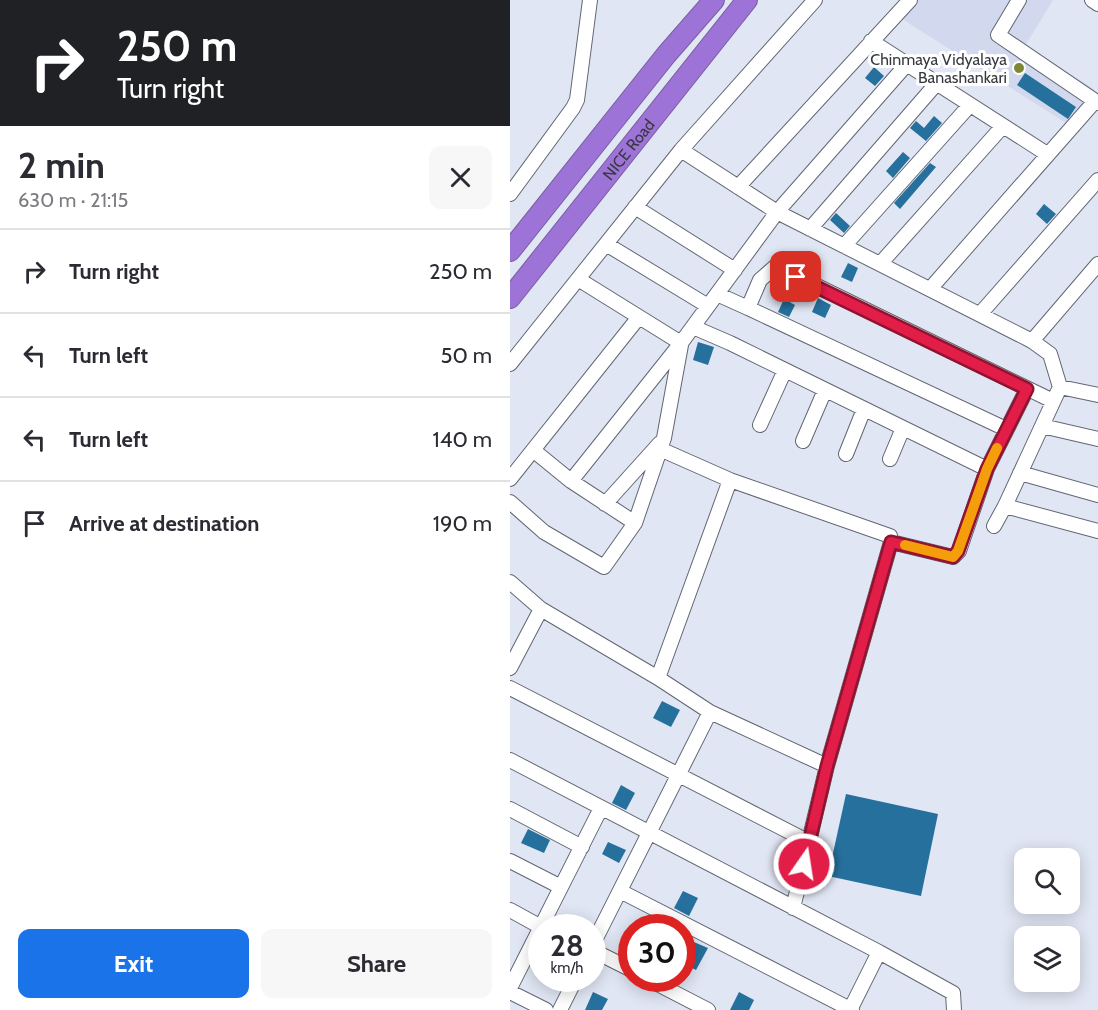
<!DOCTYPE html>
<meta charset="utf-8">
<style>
body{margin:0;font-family:Cabin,sans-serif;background:#f7f7f7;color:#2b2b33;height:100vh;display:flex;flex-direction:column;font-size:22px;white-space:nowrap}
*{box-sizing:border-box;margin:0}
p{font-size:20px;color:#7c7c81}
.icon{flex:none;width:33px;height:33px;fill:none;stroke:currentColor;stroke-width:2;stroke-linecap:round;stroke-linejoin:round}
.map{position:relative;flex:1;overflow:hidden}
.side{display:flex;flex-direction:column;background:#fff;width:510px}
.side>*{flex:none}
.guide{background:#202124;color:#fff;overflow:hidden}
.controls{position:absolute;left:504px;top:848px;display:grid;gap:12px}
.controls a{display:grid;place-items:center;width:66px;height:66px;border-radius:12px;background:#fff;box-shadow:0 3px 15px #0003;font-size:30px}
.speed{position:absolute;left:18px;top:914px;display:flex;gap:12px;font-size:30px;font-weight:700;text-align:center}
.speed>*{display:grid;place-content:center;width:78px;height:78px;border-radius:50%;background:#fff;box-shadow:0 3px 15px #0003;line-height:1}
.speed small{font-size:15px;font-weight:400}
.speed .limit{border:9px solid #d22;background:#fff;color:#111}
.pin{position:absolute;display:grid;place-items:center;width:51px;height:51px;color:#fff;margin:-26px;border-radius:12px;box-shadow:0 3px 9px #0006}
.me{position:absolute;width:66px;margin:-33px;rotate:13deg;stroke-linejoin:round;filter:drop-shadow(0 0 4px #0008)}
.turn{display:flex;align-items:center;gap:21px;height:126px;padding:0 18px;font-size:27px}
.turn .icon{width:78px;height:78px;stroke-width:2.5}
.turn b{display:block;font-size:42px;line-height:51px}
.round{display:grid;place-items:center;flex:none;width:63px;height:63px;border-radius:12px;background:#f7f7f7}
.summary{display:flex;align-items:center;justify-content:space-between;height:102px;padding:0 18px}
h1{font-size:36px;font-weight:800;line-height:45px}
.primary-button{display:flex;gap:12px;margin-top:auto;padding:12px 18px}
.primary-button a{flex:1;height:69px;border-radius:12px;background:#1a73e8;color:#fff;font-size:24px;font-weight:800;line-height:69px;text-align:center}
.primary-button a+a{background:#f7f7f7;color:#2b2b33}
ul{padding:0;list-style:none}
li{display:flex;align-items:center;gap:18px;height:84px;padding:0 18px;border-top:2px solid #e1e1e2}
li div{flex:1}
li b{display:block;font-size:22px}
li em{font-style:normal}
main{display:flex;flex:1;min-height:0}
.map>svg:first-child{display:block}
.built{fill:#d2d8ed}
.building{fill:#26709d}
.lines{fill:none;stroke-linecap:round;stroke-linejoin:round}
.minor-casing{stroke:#626672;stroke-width:16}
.highway-casing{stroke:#795fa1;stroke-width:22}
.minor{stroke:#fff;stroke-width:14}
.highway{stroke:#9d73d7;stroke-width:20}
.route-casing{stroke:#92132f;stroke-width:15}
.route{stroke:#e11d48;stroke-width:10}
.slow{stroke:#f59e0b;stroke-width:10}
.poi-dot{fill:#7d8835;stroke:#fff;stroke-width:2}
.labels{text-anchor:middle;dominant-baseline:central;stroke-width:6;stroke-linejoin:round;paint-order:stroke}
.poi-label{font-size:16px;fill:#37393e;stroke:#fff;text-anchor:end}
.street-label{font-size:16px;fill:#37393e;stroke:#fff}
</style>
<main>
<section class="side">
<div class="guide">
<div class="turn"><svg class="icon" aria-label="right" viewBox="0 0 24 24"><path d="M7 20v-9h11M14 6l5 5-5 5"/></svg><div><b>250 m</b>Turn right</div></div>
</div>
<div class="summary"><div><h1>2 min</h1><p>630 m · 21:15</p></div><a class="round"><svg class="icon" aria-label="close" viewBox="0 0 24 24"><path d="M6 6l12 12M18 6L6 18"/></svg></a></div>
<ul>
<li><svg class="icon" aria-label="right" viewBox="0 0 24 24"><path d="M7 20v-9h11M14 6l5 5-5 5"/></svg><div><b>Turn right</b></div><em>250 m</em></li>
<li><svg class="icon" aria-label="left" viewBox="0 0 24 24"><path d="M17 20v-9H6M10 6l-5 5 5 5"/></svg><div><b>Turn left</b></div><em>50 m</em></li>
<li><svg class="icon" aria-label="left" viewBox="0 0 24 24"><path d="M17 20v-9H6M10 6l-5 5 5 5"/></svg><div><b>Turn left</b></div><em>140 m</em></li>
<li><svg class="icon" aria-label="arrive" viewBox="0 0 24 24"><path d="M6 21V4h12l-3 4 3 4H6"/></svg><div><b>Arrive at destination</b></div><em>190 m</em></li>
</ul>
<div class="primary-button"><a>Exit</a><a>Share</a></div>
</section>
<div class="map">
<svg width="588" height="1010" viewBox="0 0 588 1010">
<rect width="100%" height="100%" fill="#e1e6f4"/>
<path class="built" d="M406,0H543L515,46L584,89L556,123L389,17Z"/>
<path class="building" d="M364,67L374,76L365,86L355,78Z
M515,73L566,107L558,119L507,85Z
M424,116L432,123L416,141L400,128L406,121L414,128Z
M393,152L400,158L383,178L376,171Z
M420,163L426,167L390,209L384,203Z
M534,204L546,214L537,224L526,214Z
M326,213L340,226L334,233L320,220Z
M338,263L348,268L342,282L331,277Z
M308,298L321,305L315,318L302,312Z
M274,299L285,305L279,317L268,312Z
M188,342L204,347L198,365L183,360Z
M152,701L170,710L161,727L143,718Z
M111,785L125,793L116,810L102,803Z
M336,794L428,814L411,896L318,876Z
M18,829L40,840L34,853L11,843Z
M98,842L116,850L109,863L92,854Z
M173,891L188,898L179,916L164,908Z
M172,937L198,948L186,970L172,963Z
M83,992L98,999L92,1010H75Z
M229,992L244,1000L239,1010H220Z"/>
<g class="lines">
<defs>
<path id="minor" d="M509,0L488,35L588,103
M582,0L588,4
M361,41L537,154
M171,150L267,212L522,341L588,264
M228,187L400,0
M0,194L63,108L67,100L80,0
M125,207L225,270
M300,229L427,83
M96,244L198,306
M334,246L460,105
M370,264L493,126
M68,279L171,343
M420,289L585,101
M207,294L238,308L250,280L266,266L543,401
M238,308L496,429
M470,314L588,180
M183,327L220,343L477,469L517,389
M522,341L540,354L550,387L588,395
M0,364L171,150L305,0
M550,387L495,506L588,531
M250,425L275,370
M532,426L588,439
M293,441L315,390
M150,449L220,480L380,536L381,542L317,766
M23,450L61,481L125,523
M336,454L354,409
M380,459L393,428
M510,473L588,495
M0,479L129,317
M61,481L171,343L267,212L397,64
M0,502L34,532L94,567L125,523L154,438L171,345
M95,504L150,443
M484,526L495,506
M381,542L443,557L449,551L477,469
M0,582L31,609L148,678L200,712L317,766L283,908
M0,668L31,609
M148,678L220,480
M0,688L299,842
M0,760L369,952L443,993L444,1010
M0,809L72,847
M0,861L51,887
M110,891L342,1010
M0,910L31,927
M82,946L200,712
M82,950L122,970
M136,978L198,1010
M0,988L91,808
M0,992L36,1010
M50,1010L66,978
M340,1010L369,952"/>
<g id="highway">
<path d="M0,251L156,55L204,0"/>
<path id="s1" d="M0,298L237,0"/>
</g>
</defs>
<use href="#minor" class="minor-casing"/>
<use href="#highway" class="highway-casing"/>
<use href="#minor" class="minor"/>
<use href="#highway" class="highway"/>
</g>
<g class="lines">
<defs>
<path id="route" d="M286,277L517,389L477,469L448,551L443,557L381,542L317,766L294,864"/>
</defs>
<use href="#route" class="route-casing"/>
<use href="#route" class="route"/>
<path class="slow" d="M395,545L443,557L448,551L477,469L487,448"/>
</g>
<circle class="poi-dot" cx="509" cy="68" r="6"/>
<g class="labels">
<g class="poi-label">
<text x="497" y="59">Chinmaya Vidyalaya<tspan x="497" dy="18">Banashankari</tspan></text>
</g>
<g class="street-label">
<text stroke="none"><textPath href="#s1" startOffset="190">NICE Road</textPath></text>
</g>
</g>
</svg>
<div class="controls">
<a><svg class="icon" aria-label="search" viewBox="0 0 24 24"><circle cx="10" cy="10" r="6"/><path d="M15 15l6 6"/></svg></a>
<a><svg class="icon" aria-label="layers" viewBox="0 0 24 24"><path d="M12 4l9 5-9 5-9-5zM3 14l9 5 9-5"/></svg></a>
</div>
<div class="speed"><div>28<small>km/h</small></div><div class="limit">30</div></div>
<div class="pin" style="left:286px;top:277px;background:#d93025"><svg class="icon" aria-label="arrive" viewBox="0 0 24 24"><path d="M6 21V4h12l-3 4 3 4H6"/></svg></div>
<svg class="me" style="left:294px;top:864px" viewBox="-20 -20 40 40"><circle r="17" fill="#e11d48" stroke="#fff" stroke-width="3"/><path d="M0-11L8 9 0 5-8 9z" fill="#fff"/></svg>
</div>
</main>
